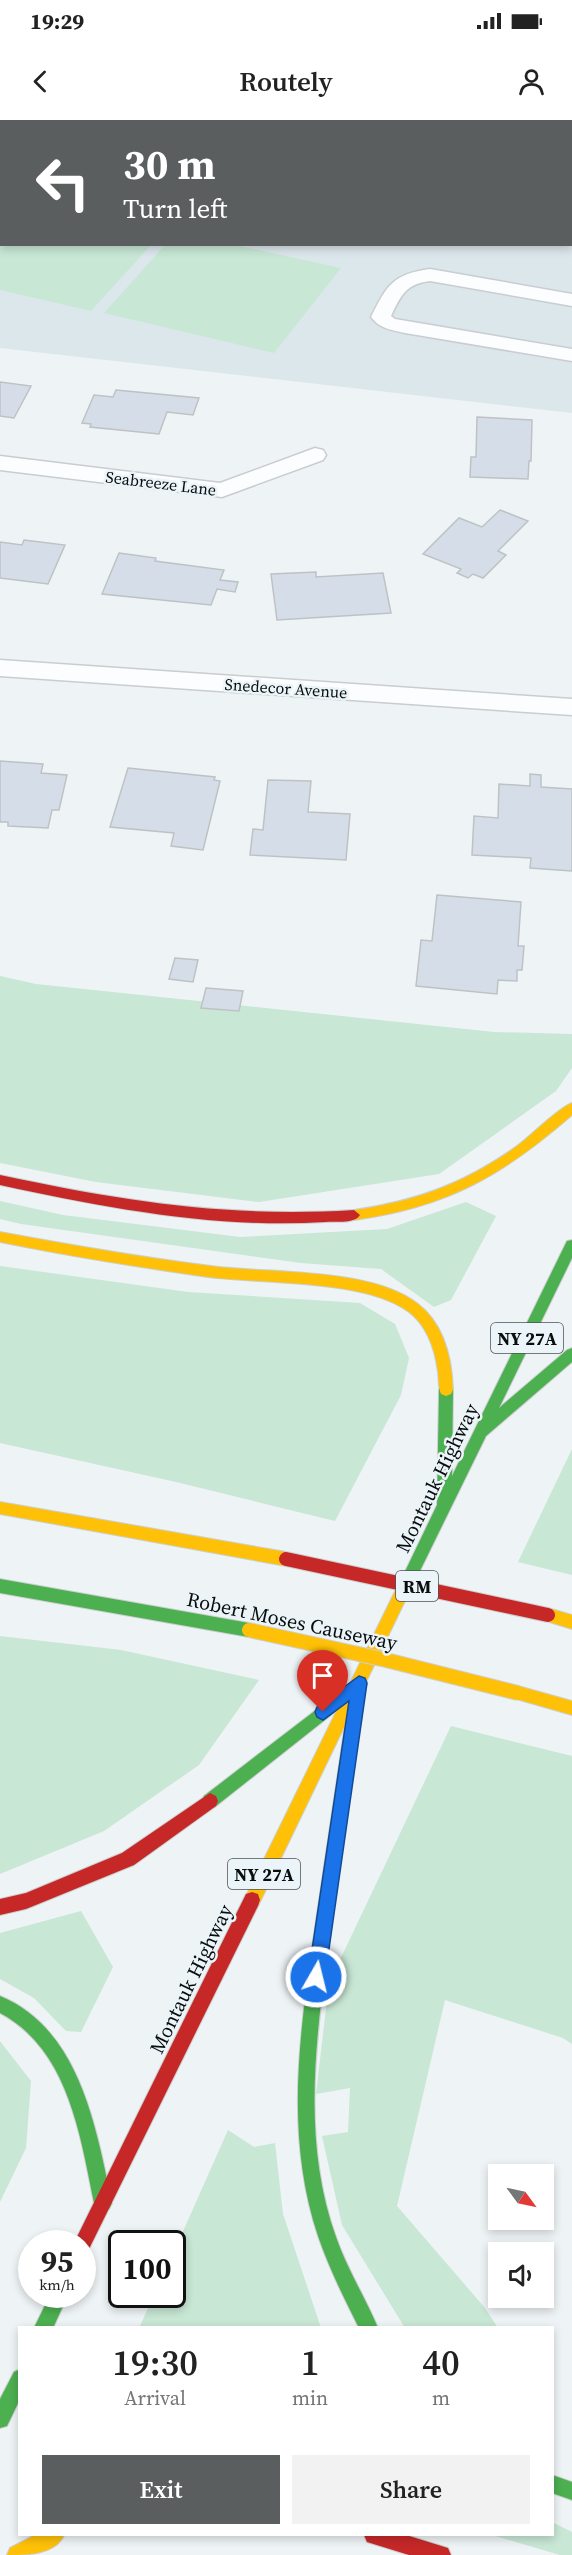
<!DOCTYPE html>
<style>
body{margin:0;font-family:"Source Serif 4",serif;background:#f2f2f2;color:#222;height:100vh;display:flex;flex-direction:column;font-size:22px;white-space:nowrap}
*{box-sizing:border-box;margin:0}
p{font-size:20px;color:#767676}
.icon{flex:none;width:33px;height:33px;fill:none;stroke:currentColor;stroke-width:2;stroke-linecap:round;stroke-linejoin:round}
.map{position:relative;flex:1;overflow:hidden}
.details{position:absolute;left:18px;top:2206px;width:536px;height:210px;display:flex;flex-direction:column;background:#fff;border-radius:0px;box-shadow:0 3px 9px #0003}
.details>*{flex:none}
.banner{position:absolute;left:0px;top:0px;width:573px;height:126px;box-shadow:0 3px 9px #0003;background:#5a5e5f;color:#fff;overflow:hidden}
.needle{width:39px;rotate:123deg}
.fabs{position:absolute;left:488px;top:2044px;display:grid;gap:12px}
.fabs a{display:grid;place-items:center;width:66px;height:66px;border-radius:0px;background:#fff;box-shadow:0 3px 9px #0003;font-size:30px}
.speed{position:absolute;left:18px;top:2110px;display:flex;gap:12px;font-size:30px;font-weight:700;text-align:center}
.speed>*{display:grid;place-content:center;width:78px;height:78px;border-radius:50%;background:#fff;box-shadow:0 3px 9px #0003;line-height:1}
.speed small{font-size:15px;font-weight:400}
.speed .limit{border:3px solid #111;border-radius:9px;background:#fff;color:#111}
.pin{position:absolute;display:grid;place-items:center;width:51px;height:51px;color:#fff;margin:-62px -26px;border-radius:50% 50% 50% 0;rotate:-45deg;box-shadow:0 0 6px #0007}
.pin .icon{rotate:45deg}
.me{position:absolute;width:66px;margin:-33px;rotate:8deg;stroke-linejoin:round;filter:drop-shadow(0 0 4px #0008)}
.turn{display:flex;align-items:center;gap:21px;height:126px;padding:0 24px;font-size:27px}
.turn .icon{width:78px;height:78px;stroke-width:2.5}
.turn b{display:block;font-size:42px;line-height:51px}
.eta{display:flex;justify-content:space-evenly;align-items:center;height:102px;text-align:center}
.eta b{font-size:36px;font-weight:600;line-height:42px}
.action{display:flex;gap:12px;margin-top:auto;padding:12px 24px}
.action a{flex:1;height:69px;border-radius:0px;background:#5a5e5f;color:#fff;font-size:24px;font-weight:600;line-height:69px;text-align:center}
.action a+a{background:#f2f2f2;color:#222}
.status{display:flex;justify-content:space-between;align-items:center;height:42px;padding:0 30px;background:#fff;direction:ltr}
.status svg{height:16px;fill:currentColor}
header{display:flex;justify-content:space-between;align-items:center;height:78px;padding:0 24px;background:#fff;font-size:27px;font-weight:600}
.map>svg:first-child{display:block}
.built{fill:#dce7ec;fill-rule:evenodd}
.green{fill:#c8e7d5}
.building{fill:#d5dee8;stroke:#bfc2c4;stroke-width:1.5}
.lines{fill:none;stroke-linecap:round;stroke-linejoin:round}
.lane-casing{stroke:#c9cdcf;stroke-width:3}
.street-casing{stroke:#c9cdcf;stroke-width:3}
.fast-casing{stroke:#cccfd0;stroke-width:2}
.slow-casing{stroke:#cccfd0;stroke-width:2}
.jam-casing{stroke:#cccfd0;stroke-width:2}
.lane{fill:#fcfdfe;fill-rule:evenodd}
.street{fill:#fcfdfe;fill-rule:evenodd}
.fast{fill:#4caf50;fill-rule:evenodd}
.slow{fill:#ffc107;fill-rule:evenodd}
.jam{fill:#c62828;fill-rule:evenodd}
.slow-bridge-casing{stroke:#cccfd0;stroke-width:16;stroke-linecap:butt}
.jam-bridge-casing{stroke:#cccfd0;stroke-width:16;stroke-linecap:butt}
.slow-bridge{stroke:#ffc107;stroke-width:14}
.jam-bridge{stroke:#c62828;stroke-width:14}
.route{fill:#1a73e8;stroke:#114b97;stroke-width:1.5}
.labels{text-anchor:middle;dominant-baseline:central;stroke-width:5;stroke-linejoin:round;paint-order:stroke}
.far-street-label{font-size:16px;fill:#0a0d0e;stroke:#ebf4f8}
.shield{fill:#ebf4f8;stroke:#4e5254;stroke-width:1.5}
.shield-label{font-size:18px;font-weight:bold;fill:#0a0d0e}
.street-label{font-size:20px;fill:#0a0d0e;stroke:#ebf4f8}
</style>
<div class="status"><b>19:29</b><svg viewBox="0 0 49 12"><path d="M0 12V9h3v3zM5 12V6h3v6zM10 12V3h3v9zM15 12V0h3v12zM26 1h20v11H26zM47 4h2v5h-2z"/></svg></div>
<header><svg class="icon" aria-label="back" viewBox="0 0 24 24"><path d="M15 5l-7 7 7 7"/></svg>Routely<svg class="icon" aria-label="person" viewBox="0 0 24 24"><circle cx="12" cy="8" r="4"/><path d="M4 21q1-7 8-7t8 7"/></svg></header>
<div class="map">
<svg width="572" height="2435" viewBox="0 0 572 2435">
<rect width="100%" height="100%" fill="#eef3f5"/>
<path class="built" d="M0,0H572V293L0,228ZM2,2H572V124H2Z"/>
<path class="green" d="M0,73L2,124L151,125L91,191L0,170Z
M165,125H235L341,148L274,233L104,193Z
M0,856L36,864L494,912L572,914V948L556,971L439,1054L259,1082L96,1062L0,1043Z
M0,1081L63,1095L240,1117L387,1109L466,1082L496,1096L451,1180L434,1187L381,1149L301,1143L21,1104L0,1099Z
M0,1146L188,1172L360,1183L395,1204L409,1238L401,1275L335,1401L176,1362L0,1323Z
M572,1329V1455L518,1442Z
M0,1516L121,1530L259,1560L199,1645L104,1711L0,1754Z
M451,1606L572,1636V1924L563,1918L445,1880L397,2086L485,2188L498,2208H405L342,2105L322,2016L348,2012L350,1968L316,1974L329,1863Z
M81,1791L113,1847L81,1912L66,1911L34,1878L0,1859V1813Z
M0,1921L31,1961L26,2028L0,2082Z
M228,2010L254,2027L275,2023L283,2094L321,2208H139L154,2175H172L173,2134Z
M552,2402L572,2412V2435H560L492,2415H552Z"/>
<path class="building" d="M0,0H541L2,2V21Z
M0,262L31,266L14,298L0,296Z
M116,270L199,278L193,295L167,292L159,314L90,307L91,304L82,303L94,275L113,277Z
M477,297L532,300L531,341H529L528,359L470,357L471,337H476Z
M500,390L528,401L498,431L506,435L483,458L473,454L468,458L457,453L461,449L423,434L459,398L482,407Z
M24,420L65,425L48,464L0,458V422L22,425Z
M119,433L156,438L155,441L224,450L220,460L238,462L235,472L217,469L211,485L102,474Z
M316,452V457L383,453L391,493L277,500L271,454Z
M0,641L43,644L41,653L67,655L59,690H52L48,708L8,706V702H0Z
M128,648L215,657L214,660L220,661L203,730L171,726L174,713L110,707Z
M530,654L541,655V667L572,669V751L530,748L531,738L472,735L474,696L498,698L499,664L530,666Z
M268,660L311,661L308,692L350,694L346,740L250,735L253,709L263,710Z
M437,775L521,782L518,826H524L522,850H517V861L498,860L497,874L416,866L421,820L432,821Z
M175,838L198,840L193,862L169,859Z
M206,868L243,871L239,891L201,888Z"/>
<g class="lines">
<defs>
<path id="lane" d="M430,149L572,174V186L430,161C406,164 401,175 391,196L395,199L572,229V241L405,213C392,210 380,209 371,197C387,165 393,154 430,149Z"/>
<path id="street" d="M315,328L323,330L326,335L323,340L222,377L0,350V336L220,363Z
M0,540L572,579V595L0,556Z"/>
<path id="fast" d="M572,1120V1138L499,1288L567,1230L572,1228V1242L486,1316L412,1467L407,1469L402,1467L400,1462L437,1385L439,1270L441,1266L446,1264L451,1266L453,1270L452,1356L565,1125L567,1121Z
M0,1459L249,1503L254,1505L256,1510L254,1515L249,1517L0,1473Z
M359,1557L364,1559L367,1564L364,1569L216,1686L210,1689L204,1686L202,1681L204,1676Z
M318,1834L324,1836L326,1842C314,1934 304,2028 336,2117C347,2149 365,2177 378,2208H359C344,2178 329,2148 318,2116C288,2026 297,1934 310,1842L312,1836Z
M0,1876C80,1909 96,2008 112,2083L109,2089L103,2092L97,2089L94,2083C80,2014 68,1929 0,1893Z
M50,2175H68L53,2208H34Z
M20,2249V2279L7,2306L0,2308V2279L14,2252Z
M552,2355L572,2362V2380L552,2373Z"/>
<path id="slow" d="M572,983V995C502,1056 447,1087 354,1100L348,1095L354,1090C417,1081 465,1063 517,1026C531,1016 558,988 572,983Z
M0,1112C70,1125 140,1137 211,1146C270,1154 371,1147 418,1184C444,1204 452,1239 453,1270L451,1274L446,1276L441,1274C438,1267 439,1259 438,1252C435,1229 427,1206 409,1192C366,1159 262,1164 208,1157C138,1147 69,1136 0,1122Z
M0,1382L286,1432L291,1434L293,1439L291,1444L286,1446L0,1394Z
M407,1455L412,1457L414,1462L366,1562L326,1842L324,1848L318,1850L312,1848L310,1842L345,1605L258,1786L252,1788L246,1786L244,1780L402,1457Z
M548,1488L572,1495V1509L543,1500L541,1495L543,1490Z
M518,1566L572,1581V1595L513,1578L510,1573L513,1568Z
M35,2415H64C55,2435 26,2435 7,2435L10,2428Z"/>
<path id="jam" d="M0,1055C121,1081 230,1098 354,1090L360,1095C355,1104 336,1101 326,1102C216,1109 107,1088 0,1065Z
M210,1673L216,1676L218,1681L216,1686L134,1745L26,1789L0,1795V1779L26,1773L122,1733Z
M252,1772L258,1774L260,1780L258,1786L88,2131L82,2134V2124H74L76,2119L246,1774Z
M364,2415H406L448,2428L451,2435H409L367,2422Z"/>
</defs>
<use href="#lane" class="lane-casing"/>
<use href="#street" class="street-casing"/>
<use href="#fast" class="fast-casing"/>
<use href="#slow" class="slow-casing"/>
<use href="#jam" class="jam-casing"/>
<use href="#lane" class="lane"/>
<use href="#street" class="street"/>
<use href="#fast" class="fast"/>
<use href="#slow" class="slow"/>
<use href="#jam" class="jam"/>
<defs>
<path id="slow-bridge" d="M249,1510L386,1540L518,1573"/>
<path id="jam-bridge" d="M286,1439L548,1495"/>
</defs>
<use href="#slow-bridge" class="slow-bridge-casing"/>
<use href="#jam-bridge" class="jam-bridge-casing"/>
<use href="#slow-bridge" class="slow-bridge"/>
<use href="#jam-bridge" class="jam-bridge"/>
</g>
<path class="route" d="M359,1556L365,1558L367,1563L325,1857L322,1863L316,1865L310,1863L308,1857L349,1581L323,1600L317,1597L315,1592L317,1587Z"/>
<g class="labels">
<g class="far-street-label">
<text transform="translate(161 363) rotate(7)">Seabreeze Lane</text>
<text transform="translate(286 568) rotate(4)">Snedecor Avenue</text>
</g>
<g class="shield">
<rect x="491" y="1203" width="72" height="30" rx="4.5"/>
<rect x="396" y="1451" width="42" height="30" rx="4.5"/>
<rect x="228" y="1739" width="72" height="30" rx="4.5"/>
</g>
<g class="shield-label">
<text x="527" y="1218">NY 27A</text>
<text x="417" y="1466">RM</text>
<text x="264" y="1754">NY 27A</text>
</g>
<g class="street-label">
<text transform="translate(437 1358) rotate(-64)">Montauk Highway</text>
<text transform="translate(292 1501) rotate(12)">Robert Moses Causeway</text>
<text transform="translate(191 1859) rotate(-64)">Montauk Highway</text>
</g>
</g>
</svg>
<div class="fabs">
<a><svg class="needle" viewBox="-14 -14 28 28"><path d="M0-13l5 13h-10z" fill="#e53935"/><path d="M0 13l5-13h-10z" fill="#767676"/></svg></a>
<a><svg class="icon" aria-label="sound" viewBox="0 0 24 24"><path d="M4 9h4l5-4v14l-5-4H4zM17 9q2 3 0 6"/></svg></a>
</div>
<div class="speed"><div>95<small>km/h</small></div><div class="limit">100</div></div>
<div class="pin" style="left:323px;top:1592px;background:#d93025"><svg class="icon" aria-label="arrive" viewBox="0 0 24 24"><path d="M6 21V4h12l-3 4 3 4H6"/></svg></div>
<svg class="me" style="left:316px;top:1857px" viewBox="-20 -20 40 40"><circle r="17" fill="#1a73e8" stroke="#fff" stroke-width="3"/><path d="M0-11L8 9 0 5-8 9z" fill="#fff"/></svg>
<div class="banner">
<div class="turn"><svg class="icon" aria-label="left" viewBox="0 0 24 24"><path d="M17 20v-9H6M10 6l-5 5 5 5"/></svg><div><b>30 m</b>Turn left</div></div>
</div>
<section class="details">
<div class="eta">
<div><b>19:30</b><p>Arrival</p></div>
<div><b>1</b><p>min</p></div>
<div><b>40</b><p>m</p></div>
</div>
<div class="action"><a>Exit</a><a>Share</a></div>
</section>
</div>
